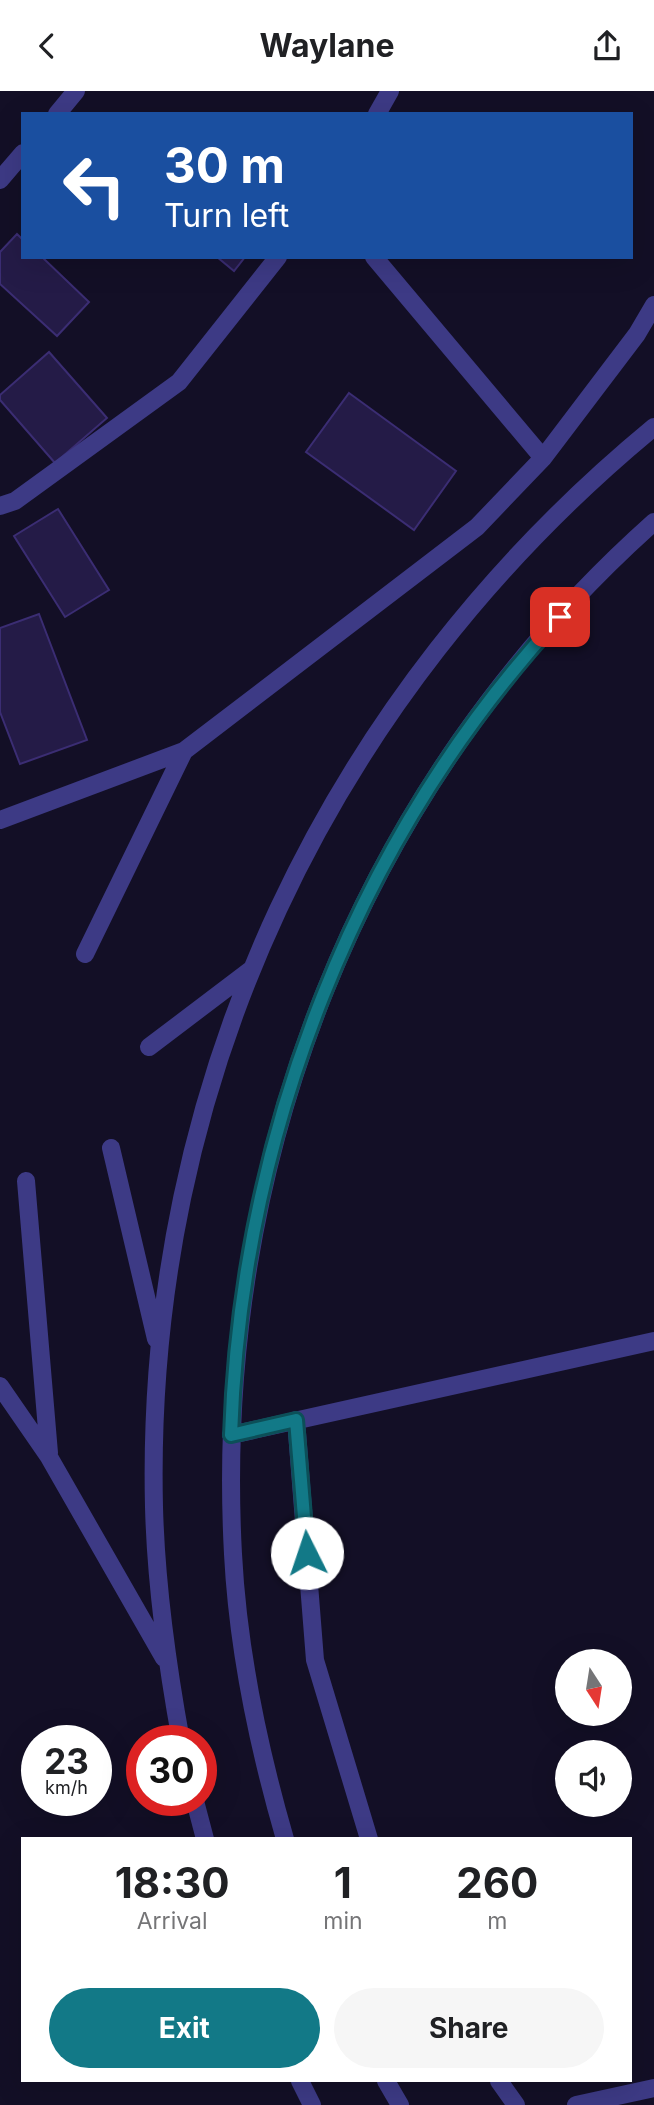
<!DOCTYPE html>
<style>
body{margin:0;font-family:Inter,sans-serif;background:#f6f6f6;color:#202124;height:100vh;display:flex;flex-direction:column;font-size:26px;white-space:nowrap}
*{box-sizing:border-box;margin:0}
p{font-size:23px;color:#757577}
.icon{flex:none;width:38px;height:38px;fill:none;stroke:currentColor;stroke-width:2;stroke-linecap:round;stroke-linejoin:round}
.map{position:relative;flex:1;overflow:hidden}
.sheet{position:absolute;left:21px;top:1746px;width:611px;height:245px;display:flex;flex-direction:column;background:#fff;border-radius:0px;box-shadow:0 7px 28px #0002}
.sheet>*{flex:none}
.hud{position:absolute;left:21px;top:21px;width:612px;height:147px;border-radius:0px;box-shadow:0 7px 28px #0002;background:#1a4fa0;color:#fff;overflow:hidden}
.needle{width:46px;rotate:168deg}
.buttons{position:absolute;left:555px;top:1558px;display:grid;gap:14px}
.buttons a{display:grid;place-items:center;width:77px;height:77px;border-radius:50%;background:#fff;box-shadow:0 7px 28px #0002;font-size:35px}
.speed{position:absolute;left:21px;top:1634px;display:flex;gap:14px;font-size:35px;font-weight:700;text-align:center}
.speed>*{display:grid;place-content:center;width:91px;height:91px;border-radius:50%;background:#fff;box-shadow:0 7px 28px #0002;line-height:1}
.speed small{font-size:18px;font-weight:400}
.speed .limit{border:10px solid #d22;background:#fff;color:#111}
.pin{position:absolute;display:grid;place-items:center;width:60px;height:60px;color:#fff;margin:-30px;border-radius:14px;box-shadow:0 4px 10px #0006}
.me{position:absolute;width:77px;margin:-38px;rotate:356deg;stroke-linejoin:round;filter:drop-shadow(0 0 5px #0008)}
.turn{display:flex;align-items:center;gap:24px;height:147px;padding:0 28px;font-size:32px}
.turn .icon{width:91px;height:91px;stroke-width:2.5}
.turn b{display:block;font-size:49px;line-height:60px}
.eta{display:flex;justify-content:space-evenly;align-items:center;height:119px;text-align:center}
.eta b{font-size:42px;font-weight:700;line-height:49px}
.cta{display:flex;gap:14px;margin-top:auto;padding:14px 28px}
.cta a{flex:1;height:80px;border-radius:42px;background:#127987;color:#fff;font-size:28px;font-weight:700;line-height:80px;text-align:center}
.cta a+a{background:#f6f6f6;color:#202124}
header{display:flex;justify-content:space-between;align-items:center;height:91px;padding:0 28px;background:#fff;font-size:32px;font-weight:700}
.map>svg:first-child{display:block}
.building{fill:#241b47;stroke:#3b2d73;stroke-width:2}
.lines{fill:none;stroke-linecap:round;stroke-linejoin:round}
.minor{stroke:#3d3a85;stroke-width:18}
.route-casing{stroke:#0c4f58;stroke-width:18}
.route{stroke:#127987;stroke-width:12}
</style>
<header><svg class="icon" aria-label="back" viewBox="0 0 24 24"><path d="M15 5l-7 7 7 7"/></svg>Waylane<svg class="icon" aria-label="share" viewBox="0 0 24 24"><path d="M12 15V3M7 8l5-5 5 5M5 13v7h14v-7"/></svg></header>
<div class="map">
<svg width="654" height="2014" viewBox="0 0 654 2014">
<rect width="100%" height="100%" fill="#130f26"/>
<path class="building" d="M17,143L23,149V166H42L89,211L57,245L0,193V161Z
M217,166H245L234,180Z
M49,261L107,327L55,372L0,309V304Z
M349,302L456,380L414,439L306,361Z
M58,418L109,499L65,526L14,445Z
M39,523L87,649L20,673L0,621V537Z"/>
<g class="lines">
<path class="minor" d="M57,23L76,0
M377,23L390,0
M0,89L23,62
M374,166L543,367
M0,415L15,410L179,291L278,166
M0,729L184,660L477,436L543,367L637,243L654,214
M85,863L184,660
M149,956L252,878
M111,1057L156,1248
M26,1090L49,1362
M0,1295L49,1366L164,1567
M296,1329L315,1569L369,1748
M231,1344L654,1250
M181,1650C167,1573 156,1495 154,1416C144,993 329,604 654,336
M195,1710L205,1748
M285,1748C258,1655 238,1560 233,1463C212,1073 360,693 654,431
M300,1990L312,2014
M386,1990L400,2014
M499,1990L516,2014
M576,2014L654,1997"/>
</g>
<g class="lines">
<defs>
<path id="route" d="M307,1462L296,1329L231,1344C241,1044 356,747 560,526"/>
</defs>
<use href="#route" class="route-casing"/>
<use href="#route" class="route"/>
</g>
</svg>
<div class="buttons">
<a><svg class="needle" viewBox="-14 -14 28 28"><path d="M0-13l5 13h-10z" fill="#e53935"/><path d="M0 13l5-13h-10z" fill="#757577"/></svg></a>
<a><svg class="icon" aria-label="sound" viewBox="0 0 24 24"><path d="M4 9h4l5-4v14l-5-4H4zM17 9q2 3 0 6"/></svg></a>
</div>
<div class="speed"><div>23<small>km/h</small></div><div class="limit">30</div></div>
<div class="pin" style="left:560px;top:526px;background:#d93025"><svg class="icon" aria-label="arrive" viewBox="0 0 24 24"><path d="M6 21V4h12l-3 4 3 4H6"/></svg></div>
<svg class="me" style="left:307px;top:1462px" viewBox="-20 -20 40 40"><circle r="19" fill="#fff"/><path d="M0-13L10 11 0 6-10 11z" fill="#127987"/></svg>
<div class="hud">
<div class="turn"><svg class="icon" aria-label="left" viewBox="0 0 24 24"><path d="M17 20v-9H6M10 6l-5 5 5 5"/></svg><div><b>30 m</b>Turn left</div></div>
</div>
<section class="sheet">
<div class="eta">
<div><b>18:30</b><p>Arrival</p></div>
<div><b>1</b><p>min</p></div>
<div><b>260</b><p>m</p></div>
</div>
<div class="cta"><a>Exit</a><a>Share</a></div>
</section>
</div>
